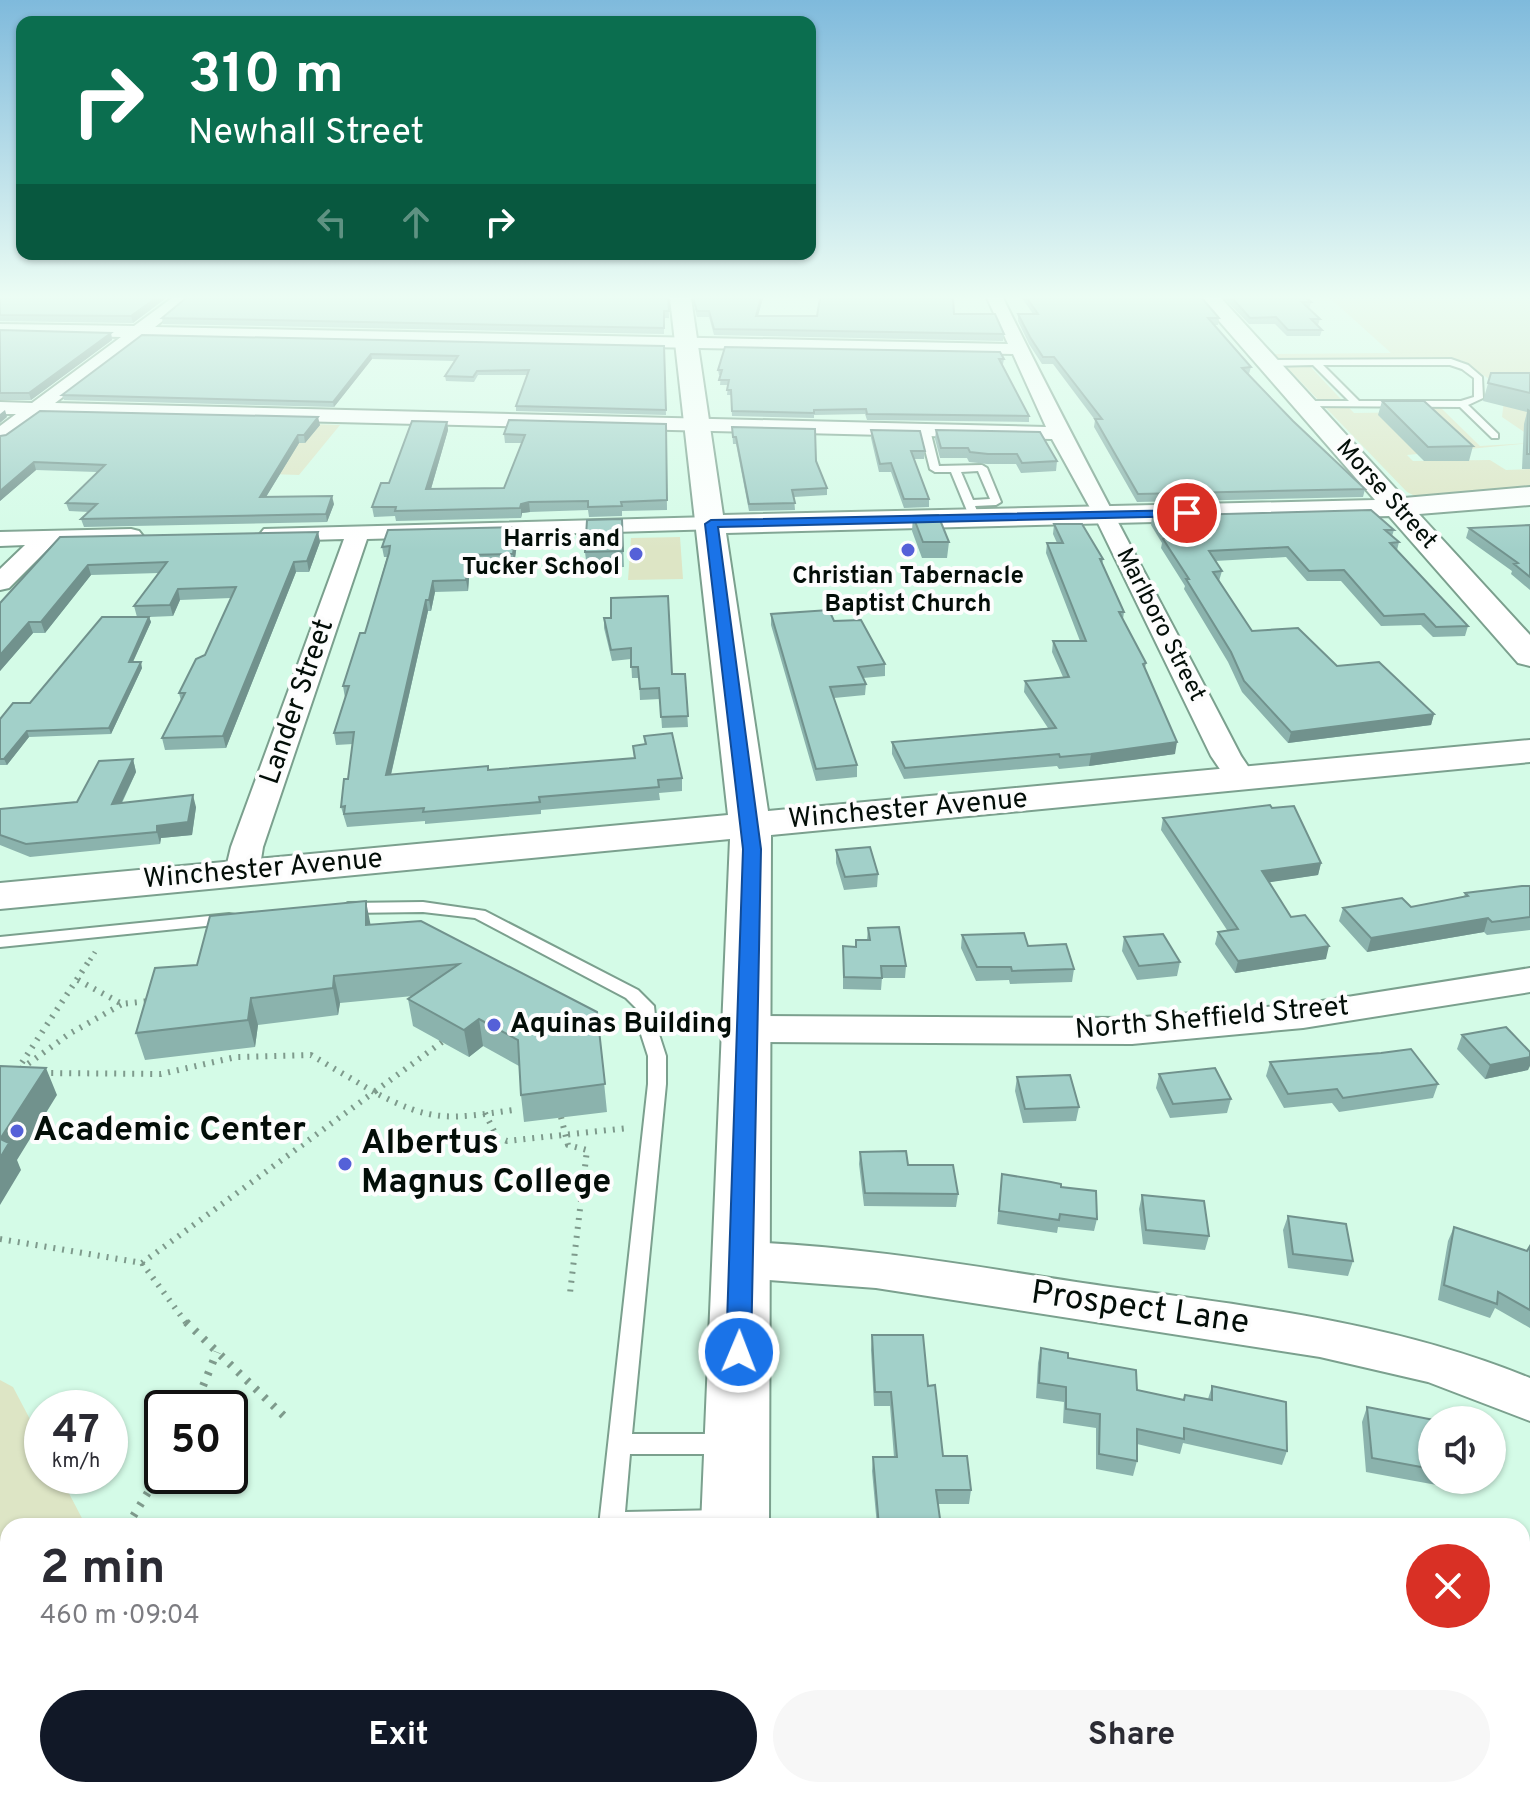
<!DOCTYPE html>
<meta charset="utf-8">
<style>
body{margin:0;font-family:Overpass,sans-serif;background:#f7f7f7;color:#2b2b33;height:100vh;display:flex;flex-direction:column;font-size:30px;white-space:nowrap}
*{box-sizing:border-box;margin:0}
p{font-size:26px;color:#7c7c81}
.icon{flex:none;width:44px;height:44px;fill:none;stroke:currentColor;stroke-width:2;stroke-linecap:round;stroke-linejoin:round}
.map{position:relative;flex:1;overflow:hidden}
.side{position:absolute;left:0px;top:1518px;width:1530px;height:280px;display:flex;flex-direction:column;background:#fff;border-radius:24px 24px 0 0;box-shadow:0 2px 6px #0004}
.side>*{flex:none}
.guide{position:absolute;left:16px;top:16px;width:800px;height:244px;border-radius:16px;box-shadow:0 2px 6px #0004;background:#0b6e4f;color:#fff;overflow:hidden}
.controls{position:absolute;left:1418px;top:1406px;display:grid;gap:16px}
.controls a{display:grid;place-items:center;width:88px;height:88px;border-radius:50%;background:#fff;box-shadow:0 2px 6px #0004;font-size:40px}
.speed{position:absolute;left:24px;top:1390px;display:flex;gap:16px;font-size:40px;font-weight:700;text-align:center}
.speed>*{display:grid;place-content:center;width:104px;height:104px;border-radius:50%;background:#fff;box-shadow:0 2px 6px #0004;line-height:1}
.speed small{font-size:20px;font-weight:400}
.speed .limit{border:4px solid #111;border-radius:12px;background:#fff;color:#111}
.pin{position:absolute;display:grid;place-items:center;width:68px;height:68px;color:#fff;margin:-34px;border:4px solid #fff;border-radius:50%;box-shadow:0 2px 8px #0007}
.me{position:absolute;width:88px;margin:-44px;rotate:1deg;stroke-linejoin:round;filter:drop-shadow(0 0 6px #0008)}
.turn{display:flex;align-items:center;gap:28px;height:168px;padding:0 40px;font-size:36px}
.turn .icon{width:104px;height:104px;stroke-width:2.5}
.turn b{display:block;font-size:56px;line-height:68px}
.lanes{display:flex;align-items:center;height:76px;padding:0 40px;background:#0003;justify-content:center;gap:40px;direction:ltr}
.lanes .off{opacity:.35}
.round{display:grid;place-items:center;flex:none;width:84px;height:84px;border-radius:42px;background:#f7f7f7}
.head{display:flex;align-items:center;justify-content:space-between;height:136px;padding:0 40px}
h1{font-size:48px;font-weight:700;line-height:60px}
.action{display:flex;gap:16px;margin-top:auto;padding:16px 40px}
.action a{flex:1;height:92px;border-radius:48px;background:#111827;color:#fff;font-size:32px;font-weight:700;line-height:92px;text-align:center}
.action a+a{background:#f7f7f7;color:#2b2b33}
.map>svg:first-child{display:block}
.green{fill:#dde5c5}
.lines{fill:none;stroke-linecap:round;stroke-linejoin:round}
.lane-casing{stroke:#7ba08e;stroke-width:4}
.street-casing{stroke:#7ba08e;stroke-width:4}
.secondary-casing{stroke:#7ba08e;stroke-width:4}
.path-far2{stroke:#7e9a8c;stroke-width:5;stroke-dasharray:2 6;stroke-linecap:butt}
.path-far1{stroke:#7e9a8c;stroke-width:6;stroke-dasharray:2 7;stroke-linecap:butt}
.path{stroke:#7e9a8c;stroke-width:8;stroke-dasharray:3 9;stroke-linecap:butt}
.lane{fill:#fff;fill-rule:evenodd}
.street{fill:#fff;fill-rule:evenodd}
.secondary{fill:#fff;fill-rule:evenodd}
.wall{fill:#8bb3ad}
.shaded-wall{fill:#71928d}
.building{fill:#a2d0c9;stroke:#71928d;stroke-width:2}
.route{fill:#1a73e8;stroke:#114b97;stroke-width:2}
.poi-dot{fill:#5561d8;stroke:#fdfdfd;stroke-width:3}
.labels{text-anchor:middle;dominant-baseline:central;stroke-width:8;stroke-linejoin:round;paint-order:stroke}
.far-street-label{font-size:24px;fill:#030e08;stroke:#fdfdfd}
.far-poi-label{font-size:24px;font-weight:bold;fill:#030e08;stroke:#fdfdfd;text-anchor:end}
.street-label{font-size:28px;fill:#030e08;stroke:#fdfdfd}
.poi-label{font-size:28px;font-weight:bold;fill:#030e08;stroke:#fdfdfd;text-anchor:start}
.near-poi-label{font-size:34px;font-weight:bold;fill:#030e08;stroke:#fdfdfd;text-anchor:start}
.near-street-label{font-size:34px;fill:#030e08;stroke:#fdfdfd}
</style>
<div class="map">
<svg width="1530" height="1798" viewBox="0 0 1530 1798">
<rect width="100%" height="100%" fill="#d4fbe7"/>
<path class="green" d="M1330,298H1530V436L1502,417L1506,384L1492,381L1461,360H1304L1354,413L1428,412L1426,408H1441L1480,446L1530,443L1407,455L1413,461L1490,460L1506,470L1530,469V487L1415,496L1407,492L1274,354L1391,353Z
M310,424L340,425L299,475L269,474Z
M680,537L683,579L628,580L631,538Z
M0,1380L13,1387L42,1442V1476H60L86,1526H8V1605L0,1610Z"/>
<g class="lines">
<defs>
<path id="lane" d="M1451,359L1468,365L1482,377L1483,398L1468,405L1498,434V438H1492L1460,407L1302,406V402L1305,401H1349L1313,365L1268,366L1264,363L1268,360ZM1323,365H1450L1462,369L1474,378V397L1461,401H1359Z
M925,427L930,430L939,466L982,465L987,468L1001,502L996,505L975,506L980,518L979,520L970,518L951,472H935L930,469L920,430ZM978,471L990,499L973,500L961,472Z
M423,902L485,911L638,990L654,1006L656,1025L666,1056V1084L632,1434H723L731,1437L735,1444L731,1451L723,1454H630L625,1512L722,1510L731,1513L734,1521L732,1526H599L648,1084V1056L638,1025L636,1008L626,998L475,918L423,912L348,913L340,908L348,903Z
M229,914L235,915L237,919L235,923L0,947V937Z"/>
<path id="street" d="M172,298H191L155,327L1008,344L987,298H1003C1079,453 1162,603 1241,756L1256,778L1252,784L1241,787L1230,784L1211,756L1094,515L1052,439L41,415L7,440L0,442V426L16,414H0V402L32,403L121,337L0,334V324L134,326ZM142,337L1013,354L1046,427L55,403Z
M711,517L719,519L722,524L719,529L367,539L263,847L259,872L254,879L242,882L230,879L225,872L231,847L344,539L272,541L264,539L260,534L264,529Z
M131,529L139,531L143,536L139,541L52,545L9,588L0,590V569L25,545L0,546V532Z
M1530,968V992L1303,1028L1132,1044L747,1042L734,1038L728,1029L734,1020L747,1016L1132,1018L1303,1004Z
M741,1242C863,1246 982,1268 1103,1286C1248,1306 1393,1322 1530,1378V1421L1428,1382L1320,1357L876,1288L741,1278L725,1273L719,1260L725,1247Z
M1530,1752V1798H1409L1412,1790H1522V1753Z"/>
<path id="secondary" d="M670,298H691L723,515L1375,500L1199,298H1221L1404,498L1530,487V505L1419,514L1530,635V666L1518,663L1389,516L726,533L768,811L1530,740V762L771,835L769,1526H701L730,839L0,909V883L728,815Z
M687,1790H765V1798H687Z"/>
</defs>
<use href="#lane" class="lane-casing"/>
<use href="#street" class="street-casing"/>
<use href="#secondary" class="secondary-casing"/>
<path class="path-far2" d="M90,960L95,952"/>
<path class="path-far1" d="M78,980L122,1004L149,1001
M442,1042L374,1092C433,1123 449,1119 513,1110
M21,1069L69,1034L122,1004
M17,1070L91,958
M485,1113L497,1137L507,1141L628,1128
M561,1117L568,1145L587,1150L570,1293
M0,1239L142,1263L374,1092L311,1055L236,1057L161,1074L44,1073
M142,1263L187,1324"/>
<path class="path" d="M186,1322L286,1418
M194,1408L217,1352
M127,1526L162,1470
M0,1764L8,1755"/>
<use href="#lane" class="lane"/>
<use href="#street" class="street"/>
<use href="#secondary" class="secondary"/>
</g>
<path class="wall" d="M0,298H166L133,323L0,321Z
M668,298L669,318H664V334L163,324L162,318Z
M692,298H763L758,316H817L954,314L1004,334L1003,341L714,335L709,317H697Z
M1022,298H1202L1219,318L1218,325H1214L1251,367L1249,374L1293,421L1365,489L1363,497L1137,502L1094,427L1095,420L1053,364H1042L1029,344L1018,321V314H1033Z
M1224,298H1306L1311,302L1309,309L1320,319L1318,325L1322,330L1320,336H1287L1275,324H1249Z
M0,330L111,333L112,340L31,400H0Z
M142,335L664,346L666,415L516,411V406L527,375H478L474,382L446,381L445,376L455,361L372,359L334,407L64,400L62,395Z
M1004,359L1003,364H1001L1029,416V422L867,420L865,414L814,415V418L732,416L731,395H727L728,385H720L721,375H719L718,370Z
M1491,373H1530V469H1522L1524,424L1527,412L1483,401Z
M1382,401L1473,446L1469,461H1424L1378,415Z
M447,422L448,430L431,489L504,488L522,443H505L504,434L666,424L667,510L622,511V516L589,517L588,510L530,512L522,513L521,518L396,521L395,516L374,517L372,507L389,483Z
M320,425L305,443H299L266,497L334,504L327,522L84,527L81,519L89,512L69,511L66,503L97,472L36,470L0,501V436Z
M732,427L816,461L827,488V495L794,497L795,510L749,511L736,444H733Z
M871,430L925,451L924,459H914L929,499V507L904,508L891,472H879L871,438Z
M936,430L1057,461L1056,471L1021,473L1016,464H987L969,462L967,458H940L935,439Z
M913,516L949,542L947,558H922L912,531Z
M1152,516L1394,530L1392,536L1399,542L1397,550L1468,626L1465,636L1433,637L1421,625L1381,626L1341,581H1307L1286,557L1215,561L1222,571L1219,581L1252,631L1337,666L1434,714L1431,725L1288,743L1242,692L1228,662L1184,589L1185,586L1161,548L1162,543L1151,525Z
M622,519L624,567L587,568L585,552Z
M1054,524L1103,559L1102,565L1124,612L1123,619L1146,663L1145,668L1175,754L1089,766L1059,769L1057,766L904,779L892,754V742L1048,728L1024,692L1025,681L1063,677L1052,652L1053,641H1080L1046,553L1047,543H1057L1053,534Z
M1530,525V590L1511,574L1512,571L1466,538L1469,528Z
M318,532L320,542L309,572H296L226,748L165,750L162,738L181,701L179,693L205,655L231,598L180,600L173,616L149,617L151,622L133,662L142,668L111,734L29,737L7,765H0V719L30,703L137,617L134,606L159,573L91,575L45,633H33L0,671V603L60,537Z
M518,537L514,565L470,566L468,591L435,592L431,611H428L391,775L488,770L634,758L633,746L645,745L644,736L682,778V791L659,793L660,800L541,810V814L425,824V821L347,827L341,807L348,779L353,744L336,745L334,733L345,698L343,686L365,633L387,557H384L382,547Z
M771,614L834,621L885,664V676L863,678L866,684L865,695L834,698L857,765V777L816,781L771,625Z
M604,618L672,674H685L688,727L662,728L660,699L640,700L639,678H632L631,659L612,661L604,628Z
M133,759L136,772L122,803L196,807L192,835L161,838L160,844L30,857L0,845V809L77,802Z
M1163,818L1321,863L1318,875L1269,882L1291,917L1326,959L1235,973L1215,944L1218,932L1227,930L1161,830Z
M836,850L878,874L877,887L844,890L836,863Z
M1530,886V930L1487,935L1484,932L1367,952L1339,921L1343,908L1411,907L1464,897L1465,893Z
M371,925L597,1012L607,1112L524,1122L521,1095L519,1066L483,1046L469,1057L413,1026L408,999L413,996L340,1003L338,1015L258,1025L255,1047L145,1060L136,1033L197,965Z
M868,928L906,966L905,978H882L881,990L843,989V946L856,947L867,940Z
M962,935L1028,946L1074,969L1072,982L1010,984L1009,980L976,981L961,948Z
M1124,937L1180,962L1177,976L1137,980L1122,951Z
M1462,1035L1528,1070L1485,1079L1457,1049Z
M1270,1062L1438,1084L1433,1098L1339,1112L1332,1103L1284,1108L1266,1076Z
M1159,1074L1231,1099L1227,1113L1170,1118L1156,1088Z
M1017,1077L1079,1107L1076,1121L1023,1123L1015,1091Z
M860,1152L908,1165L958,1194L956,1207L864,1206L859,1164Z
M1002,1174L1061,1187L1097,1219L1094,1231L1058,1227L1057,1233L997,1224Z
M1142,1195L1209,1236L1205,1250L1143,1244L1139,1209Z
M1288,1216L1353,1261L1348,1276L1288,1268L1283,1230Z
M1454,1227L1527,1251L1530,1246V1328L1495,1308L1490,1318L1438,1300L1448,1241Z
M872,1335L928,1386L943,1456L971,1490L969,1504H938L941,1526H877L872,1471L873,1457H894L890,1406H874L871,1350Z
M1041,1348L1068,1358L1137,1390L1184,1400L1208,1399L1212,1386L1287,1451L1282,1465L1183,1443L1180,1454L1137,1444V1461L1133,1476L1096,1469V1428L1063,1423L1064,1402L1036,1398L1038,1363Z
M1367,1407L1432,1420V1480H1445L1442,1486L1366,1472L1362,1422Z
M1522,1634L1530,1647V1667L1528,1671L1522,1672Z"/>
<path class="shaded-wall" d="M156,298H166L133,323L131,316Z
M761,298H763L756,322V316Z
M111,333L112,340L31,400L29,393Z
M371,354L372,359L334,407L333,402Z
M5,410L7,417L0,423V414Z
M318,417L320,425L305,443L304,435Z
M447,422L448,430L428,499L426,489Z
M298,435L299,443L261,505L260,497Z
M34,462L36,470L0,501V491Z
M332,496L334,504L327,522L326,514Z
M529,502L530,512L522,513L521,518V504Z
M517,527L518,537L514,565L513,554Z
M318,532L320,542L309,572L307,561Z
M469,555L470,566L468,591L466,580Z
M294,562L296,572L226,748L223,736Z
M88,565L91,575L45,633L41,622Z
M433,581L435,592L431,611L429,600Z
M178,589L180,600L173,616L170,605Z
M426,600L428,611L388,787L386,775Z
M149,617L151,622L130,668L129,662Z
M29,622L33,633L0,671V655Z
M141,662L142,668L111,734L109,728Z
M1434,714L1431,725L1288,743L1291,732Z
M27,731L29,737L7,765L4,759Z
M1177,742L1175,754L1089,766L1091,754Z
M133,759L136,772L115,816L112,804Z
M193,795L196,807L192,835L161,838L160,844L157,832V826Z
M1321,863L1318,875L1259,884L1262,871Z
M366,901L371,927L366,925Z
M1488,918L1484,932L1367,952L1371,938Z
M1329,946L1326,959L1235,973L1238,961Z
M334,976L340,1003L338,1015L333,988Z
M251,998L258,1025L255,1047L248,1020Z
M479,1019L483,1046L469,1057L464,1030Z
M1530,1057V1066L1528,1070L1485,1079L1490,1065Z
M46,1068L57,1095L17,1160L21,1170L0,1205V1139Z"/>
<path class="building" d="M0,298H156L131,316L0,315Z
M186,298H668L669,311H664V328L162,318Z
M693,298H761L756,316H817L820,298H953L954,314H995L1004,334L714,329L709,311H697Z
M1027,298H1202L1219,318H1208L1251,367L1242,368L1293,421L1365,489L1138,494L1095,419H1102L1054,357H1043L1030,337L1018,314H1038Z
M1232,298H1306L1311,302H1302L1320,319H1311L1322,330H1288L1276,317L1250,318Z
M0,330L111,333L29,393H0Z
M142,335L664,346L666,410L516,406L529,370L477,371L473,377L445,376L458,356L371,354L333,402L62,395Z
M725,347L1000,352L1004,359H999L1029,416L867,414L866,409L814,410V413L732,411L731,390H727L729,380H719L722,370H718Z
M1491,373H1530V393L1488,383Z
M1382,401H1424L1473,446L1428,447Z
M1528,410L1530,411V454H1527Z
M40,411L318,417L304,435H298L260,497L332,496L326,514L81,519L97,504L66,503L105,465L34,462L0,491V436L6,435Z
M509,420L666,424L667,500L621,502L622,506L588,507V501L529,502L521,504L520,508L395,511L396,507H372L381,483H389L412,421L447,422L426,489L504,488L525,435L504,434Z
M732,427L815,429L816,461L827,488L792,490L795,503L749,504L736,437H733Z
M871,430L920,431L925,451H911L929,499H904L891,463L880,464Z
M936,430L1040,432L1057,461L1022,463L1017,454H988L970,452L968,448H941Z
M1371,510L1394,530H1385L1399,542L1390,543L1468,626L1436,627L1424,614L1384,616L1344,570L1309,571L1288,547L1209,551L1222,571L1213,572L1252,631L1298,628L1337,666L1379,662L1434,714L1291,732L1244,681L1231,652L1186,579H1189L1163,539L1166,537L1152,516Z
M938,515L949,542H923L913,516Z
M622,519L623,551L585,552L587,520Z
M1054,524H1082L1103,559H1100L1124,612H1119L1146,663L1143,664L1177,742L1091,754L1060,757L1059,754L905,768L892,742L1056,728L1025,681L1069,677L1053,641H1086L1047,543H1063Z
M1530,525V577L1514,564L1518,563L1469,528Z
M517,527L513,554L469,555L466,580L433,581L429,600H426L386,775L488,766V770L635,758L633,746L646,744L644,736L672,733L682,778L658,780L659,787L539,797L540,802L423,812L424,808L344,814L345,806L341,807L344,779H348L354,732L334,733L349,686H343L360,633H365L389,553L390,546L382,547L388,530Z
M318,532L307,561L294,562L223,736L162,738L185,693H179L196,659L205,655L236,587L178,589L170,605L134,606L167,562L88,565L41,622H29L0,655V603L60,537Z
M668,596L672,674H685L688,716L661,717L659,688L640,689L638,667H631V648L611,650L604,618H611V598Z
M829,610L834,621L861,620L885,664L858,667L866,684L830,687L857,765L816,769L771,614Z
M102,617H149L129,662H141L109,728L27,731L4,759H0V719L13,703H30Z
M133,759L112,804L193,795L188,822L157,826V832L26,844L0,835V809L77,802L99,761Z
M1270,805L1272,808L1294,806L1321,863L1262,871L1291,917L1305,915L1329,946L1238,961L1218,932L1238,929L1163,818Z
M870,847L878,874L845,877L836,850Z
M1522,886H1530V917L1492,922L1488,918L1371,938L1343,908L1402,898L1411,907L1468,896L1465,893Z
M366,901V925L421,921L597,1012L605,1084L521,1095L518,1040L479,1019L464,1030L408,999L459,964L334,976L333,988L251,998L248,1020L136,1033L155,968L197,965L210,916Z
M899,927L906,966H881L882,978L844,977L843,946L856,947V940H870L868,928Z
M1024,933L1028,946L1066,944L1074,969L1012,971L1011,967H977L962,935Z
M1163,934L1180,962L1139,966L1124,937Z
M1506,1027L1530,1052V1057L1490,1065L1462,1035Z
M1411,1049L1438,1084L1343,1098L1337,1089L1288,1094L1270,1062L1381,1053Z
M0,1066L46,1068L0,1139L9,1143L0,1158Z
M1215,1068L1231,1099L1173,1104L1159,1074Z
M1070,1075L1079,1107L1025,1109L1017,1077Z
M906,1151L908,1165H953L958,1194L865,1193L860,1152Z
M1002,1174L1051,1182L1061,1184V1187L1096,1191L1097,1219L1060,1214L1059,1220L999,1211Z
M1142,1195L1204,1201L1209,1236L1146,1230Z
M1288,1216L1346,1224L1353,1261L1293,1254Z
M1454,1227L1527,1251L1530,1246V1310L1498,1292L1497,1304L1444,1285Z
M872,1335H923L928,1386L935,1385L943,1456H967L971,1490H936L941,1526H879L873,1457H897L891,1392H875Z
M1041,1348L1068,1353V1358L1136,1370L1137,1390L1184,1400L1185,1395L1212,1400V1386L1286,1402L1287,1451L1184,1428V1439L1137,1429V1461L1099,1454L1100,1414L1066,1409V1387L1039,1383Z
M1367,1407L1434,1420H1432V1469L1372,1458Z
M1522,1634L1530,1647V1658L1522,1660Z"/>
<linearGradient id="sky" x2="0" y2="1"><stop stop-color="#7fbadc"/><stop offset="0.54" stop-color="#ecfdf4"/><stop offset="1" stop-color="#ecfdf4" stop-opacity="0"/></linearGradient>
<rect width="1530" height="550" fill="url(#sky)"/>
<path class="route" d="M1187,510L1192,511V516L718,527L761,849L751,1352L748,1359L739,1362L730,1359L726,1352L743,849L705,524L711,520Z"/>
<g class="poi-dot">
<circle cx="908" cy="550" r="8"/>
<circle cx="636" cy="554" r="8"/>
<circle cx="494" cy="1025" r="8"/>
<circle cx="17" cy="1131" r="8"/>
<circle cx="345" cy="1164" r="8"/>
</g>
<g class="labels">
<g class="far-street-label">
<text transform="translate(1386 495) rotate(48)">Morse Street</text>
<text transform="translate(1160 625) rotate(63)">Marlboro Street</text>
</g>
<g class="far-poi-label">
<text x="620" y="540">Harris and<tspan x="620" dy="28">Tucker School</tspan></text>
<text x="908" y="577" text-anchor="middle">Christian Tabernacle<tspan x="908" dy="28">Baptist Church</tspan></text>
</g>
<g class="street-label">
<text transform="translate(298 702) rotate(-71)">Lander Street</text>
<text transform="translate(908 810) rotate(-5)">Winchester Avenue</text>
<text transform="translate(263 870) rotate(-5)">Winchester Avenue</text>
<text transform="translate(1212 1019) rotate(-5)">North Sheffield Street</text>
</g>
<g class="poi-label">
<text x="510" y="1025">Aquinas Building</text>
</g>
<g class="near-poi-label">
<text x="33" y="1131">Academic Center</text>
<text x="361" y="1144">Albertus<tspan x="361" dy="39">Magnus College</tspan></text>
</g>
<g class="near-street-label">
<text transform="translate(1140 1309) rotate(8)">Prospect Lane</text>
</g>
</g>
</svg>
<div class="controls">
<a><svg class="icon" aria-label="sound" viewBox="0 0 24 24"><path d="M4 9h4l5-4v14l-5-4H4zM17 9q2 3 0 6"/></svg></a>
</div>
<div class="speed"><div>47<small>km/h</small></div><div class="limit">50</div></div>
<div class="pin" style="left:1187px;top:513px;background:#d93025"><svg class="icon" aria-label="arrive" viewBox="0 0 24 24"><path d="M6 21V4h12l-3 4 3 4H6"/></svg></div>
<svg class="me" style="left:739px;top:1352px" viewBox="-20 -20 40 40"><circle r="17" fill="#1a73e8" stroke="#fff" stroke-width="3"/><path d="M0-11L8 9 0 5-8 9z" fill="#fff"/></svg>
<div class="guide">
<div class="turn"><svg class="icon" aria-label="right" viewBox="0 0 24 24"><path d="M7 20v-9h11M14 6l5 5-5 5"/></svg><div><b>310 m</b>Newhall Street</div></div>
<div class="lanes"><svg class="icon off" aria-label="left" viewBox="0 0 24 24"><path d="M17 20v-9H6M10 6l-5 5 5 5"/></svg><svg class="icon off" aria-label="ahead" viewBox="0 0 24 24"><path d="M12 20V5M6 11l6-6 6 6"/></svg><svg class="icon" aria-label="right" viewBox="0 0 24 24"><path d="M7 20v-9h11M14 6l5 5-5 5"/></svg></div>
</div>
<section class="side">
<div class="head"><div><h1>2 min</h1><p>460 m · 09:04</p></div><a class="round" style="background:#d93025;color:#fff"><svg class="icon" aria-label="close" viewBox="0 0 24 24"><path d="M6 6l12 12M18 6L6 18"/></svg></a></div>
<div class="action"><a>Exit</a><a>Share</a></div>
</section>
</div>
